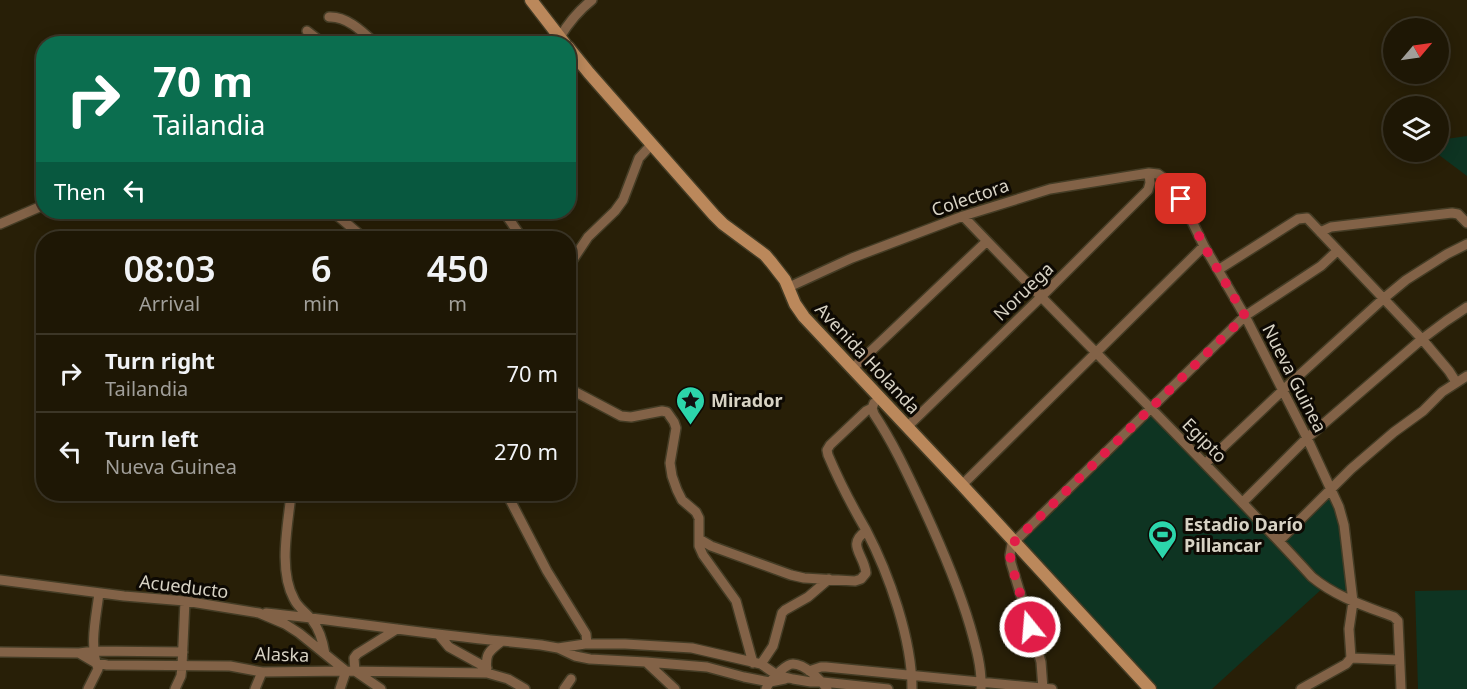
<!DOCTYPE html>
<meta charset="utf-8">
<style>
body{margin:0;font-family:"Noto Sans",sans-serif;background:#2b2413;color:#f1f3f6;height:100vh;display:flex;flex-direction:column;font-size:22px;white-space:nowrap}
*{box-sizing:border-box;margin:0}
p{font-size:20px;color:#a19f9a}
.icon{flex:none;width:33px;height:33px;fill:none;stroke:currentColor;stroke-width:2;stroke-linecap:round;stroke-linejoin:round}
.map{position:relative;flex:1;overflow:hidden}
.sheet{position:absolute;left:36px;top:231px;width:540px;height:270px;display:flex;flex-direction:column;background:#1e1705;border-radius:24px;box-shadow:0 3px 15px #0003,0 0 0 2px #3c3627}
.sheet>*{flex:none}
.guide{position:absolute;left:36px;top:36px;width:540px;height:183px;border-radius:24px;box-shadow:0 3px 15px #0003,0 0 0 2px #3c3627;background:#0b6e4f;color:#fff;overflow:hidden}
.needle{width:39px;rotate:61deg}
.buttons{position:absolute;left:1383px;top:18px;display:grid;gap:12px}
.buttons a{display:grid;place-items:center;width:66px;height:66px;border-radius:50%;background:#1e1705;box-shadow:0 3px 15px #0003,0 0 0 2px #3c3627;font-size:30px}
.pin{position:absolute;display:grid;place-items:center;width:51px;height:51px;color:#fff;margin:-26px;border-radius:12px;box-shadow:0 3px 9px #0006}
.me{position:absolute;width:66px;margin:-33px;rotate:343deg;stroke-linejoin:round;filter:drop-shadow(0 0 4px #0008)}
.turn{display:flex;align-items:center;gap:21px;height:126px;padding:0 18px;font-size:27px}
.turn .icon{width:78px;height:78px;stroke-width:2.5}
.turn b{display:block;font-size:42px;line-height:51px}
.then{display:flex;align-items:center;height:57px;padding:0 18px;background:#0003;gap:12px;font-size:22px}
.eta{display:flex;justify-content:space-evenly;align-items:center;height:102px;text-align:center}
.eta b{font-size:36px;font-weight:600;line-height:42px}
ul{padding:0;list-style:none}
li{display:flex;align-items:center;gap:18px;height:78px;padding:0 18px;border-top:2px solid #3c3627}
li div{flex:1}
li b{display:block;font-size:22px}
li em{font-style:normal}
.map>svg:first-child{display:block}
.green{fill:#0e3422}
.lines{fill:none;stroke-linecap:round;stroke-linejoin:round}
.street-casing{stroke:#443c25;stroke-width:12}
.secondary-casing{stroke:#443c25;stroke-width:15}
.street{stroke:#826247;stroke-width:9}
.secondary{stroke:#bb885b;stroke-width:12}
.route{stroke:#e11d48;stroke-width:10;stroke-dasharray:0 18}
.labels{text-anchor:middle;dominant-baseline:central;stroke-width:6;stroke-linejoin:round;paint-order:stroke}
.street-label{font-size:18px;fill:#d7d2c4;stroke:#0d0903}
.poi-label{font-size:18px;font-weight:bold;fill:#d7d2c4;stroke:#0d0903;text-anchor:start}
</style>
<div class="map">
<svg width="1467" height="689" viewBox="0 0 1467 689">
<rect width="100%" height="100%" fill="#281f07"/>
<path class="green" d="M1467,136V176L1435,152H1438L1439,140Z
M1150,409L1279,541L1331,489L1339,507L1353,602L1324,587L1212,689H1150L1014,541Z
M1467,590V689H1418L1415,591Z"/>
<g class="lines">
<defs>
<path id="street" d="M329,17C347,16 363,32 376,44
M307,31L324,44
M560,37C569,22 578,11 592,0
M331,212L339,217L364,238
M504,212L522,238
M963,216C1078,337 1199,453 1312,577C1336,597 1365,606 1394,617L1398,621L1401,689
M0,224L44,205
M1320,232L1331,227L1452,213L1458,214L1467,223
M568,267L588,237L615,211L623,200L639,158L651,145
M1218,270L1298,219L1307,218L1422,339L1449,371L1456,382
M789,287L852,258L963,216L1050,189L1149,173L1158,174L1169,182L1181,199L1204,246L1245,316L1307,438L1339,507L1344,525L1353,602L1349,629L1351,658L1346,664L1301,689
M852,369L987,241
M568,388L621,416L631,417L662,411L667,412L674,422L676,428L670,463L672,476L677,490L682,500L696,512L699,518V546L703,555L736,601L753,663
M874,403L872,408L874,414C894,444 908,475 923,507C941,546 958,585 970,626C976,647 982,668 981,689
M872,408L866,411L830,445L827,450L828,455C839,481 852,506 866,530C889,574 912,639 912,689
M907,427L1041,297L1148,190L1150,183L1149,173
M1205,464L1283,390L1383,299L1406,280L1447,254L1467,244
M962,485L1204,246
M291,494C288,525 278,570 294,599C298,608 306,612 312,620C320,630 323,642 325,654
M507,494L547,571L586,634L587,644
M1243,502L1307,438L1422,339L1446,321L1467,307
M699,539L711,546L791,575L804,578L855,581L861,579L866,573C864,554 846,545 866,531
M1279,541L1351,469L1394,432L1423,411L1442,392L1467,376
M0,580L124,596L185,601L259,613L285,624L299,633L346,671
M266,613C345,621 423,634 502,641
M439,635L449,647L487,668
M558,648L575,656L590,659L646,662L707,667L744,677L770,682L785,679
M0,652L79,653L96,663L107,665L230,666L262,672L346,671L487,673L508,679L525,689
M79,653L95,651L183,652
M1351,658L1399,660
M646,662L675,689
M761,664L773,646L782,613L785,610L808,597L829,579
M809,671L821,667H826L1052,689
M487,673C485,655 487,652 502,641L541,645L558,648L585,644H625L692,648L761,664L777,675L793,679L811,682H823L888,689
M88,689L98,669C89,645 96,618 99,593
M175,689L181,676L182,666L185,601
M255,689L262,672
M340,689L346,671
M381,689L355,671L354,658L357,654L397,629
M564,689L571,679
M766,689C768,683 773,679 777,674C782,670 787,664 793,664C805,664 821,680 827,689
M1043,689L1041,662L1011,563L1010,555L1012,544L1245,316L1321,266L1337,251"/>
<path id="secondary" d="M531,0L565,44
M568,47L589,73L714,215L723,224L765,255L771,262L785,280L795,304L804,317L962,485L1150,689"/>
</defs>
<use href="#street" class="street-casing"/>
<use href="#secondary" class="secondary-casing"/>
<use href="#street" class="street"/>
<use href="#secondary" class="secondary"/>
</g>
<g class="lines">
<path class="route" d="M1030,627L1011,563L1010,555L1012,544L1245,316L1204,246L1181,199"/>
</g>
<defs>
<symbol id="sight-pin" viewBox="-11 -11 22 30"><path d="M0 17L-7.5 6A9.5 9.5 0 1 1 7.5 6Z" fill="#2cd5ab" stroke="#0d0903"/><path d="M0-6L1.8-2.2L6-1.7L2.9 1.2L3.7 5.4L0 3.3L-3.7 5.4L-2.9 1.2L-6-1.7L-1.8-2.2Z" fill="#111"/></symbol>
<symbol id="stadium-pin" viewBox="-11 -11 22 30"><path d="M0 17L-7.5 6A9.5 9.5 0 1 1 7.5 6Z" fill="#2cd5ab" stroke="#0d0903"/><path d="M0-5a6.5 5 0 1 0 0 10a6.5 5 0 1 0 0-10ZM-3.5-1.8h7v3.6h-7Z" fill="#111"/></symbol>
</defs>
<g fill-rule="evenodd">
<use href="#sight-pin" x="674" y="384" width="33" height="45"/>
<use href="#stadium-pin" x="1146" y="518" width="33" height="45"/>
</g>
<g class="labels">
<g class="street-label">
<text transform="translate(970 197) rotate(-19)">Colectora</text>
<text transform="translate(1023 291) rotate(-44)">Noruega</text>
<text transform="translate(868 358) rotate(47)">Avenida Holanda</text>
<text transform="translate(1295 378) rotate(63)">Nueva Guinea</text>
<text transform="translate(1205 440) rotate(45)">Egipto</text>
<text transform="translate(184 586) rotate(7)">Acueducto</text>
<text transform="translate(282 654) rotate(2)">Alaska</text>
</g>
<g class="poi-label">
<text x="711" y="400">Mirador</text>
<text x="1184" y="524">Estadio Darío<tspan x="1184" dy="21">Pillancar</tspan></text>
</g>
</g>
</svg>
<div class="buttons">
<a><svg class="needle" viewBox="-14 -14 28 28"><path d="M0-13l5 13h-10z" fill="#e53935"/><path d="M0 13l5-13h-10z" fill="#a19f9a"/></svg></a>
<a><svg class="icon" aria-label="layers" viewBox="0 0 24 24"><path d="M12 4l9 5-9 5-9-5zM3 14l9 5 9-5"/></svg></a>
</div>
<div class="pin" style="left:1181px;top:199px;background:#d93025"><svg class="icon" aria-label="arrive" viewBox="0 0 24 24"><path d="M6 21V4h12l-3 4 3 4H6"/></svg></div>
<svg class="me" style="left:1030px;top:627px" viewBox="-20 -20 40 40"><circle r="17" fill="#e11d48" stroke="#fff" stroke-width="3"/><path d="M0-11L8 9 0 5-8 9z" fill="#fff"/></svg>
<div class="guide">
<div class="turn"><svg class="icon" aria-label="right" viewBox="0 0 24 24"><path d="M7 20v-9h11M14 6l5 5-5 5"/></svg><div><b>70 m</b>Tailandia</div></div>
<div class="then">Then<svg class="icon" aria-label="left" viewBox="0 0 24 24"><path d="M17 20v-9H6M10 6l-5 5 5 5"/></svg></div>
</div>
<section class="sheet">
<div class="eta">
<div><b>08:03</b><p>Arrival</p></div>
<div><b>6</b><p>min</p></div>
<div><b>450</b><p>m</p></div>
</div>
<ul>
<li><svg class="icon" aria-label="right" viewBox="0 0 24 24"><path d="M7 20v-9h11M14 6l5 5-5 5"/></svg><div><b>Turn right</b><p>Tailandia</p></div><em>70 m</em></li>
<li><svg class="icon" aria-label="left" viewBox="0 0 24 24"><path d="M17 20v-9H6M10 6l-5 5 5 5"/></svg><div><b>Turn left</b><p>Nueva Guinea</p></div><em>270 m</em></li>
</ul>
</section>
</div>
